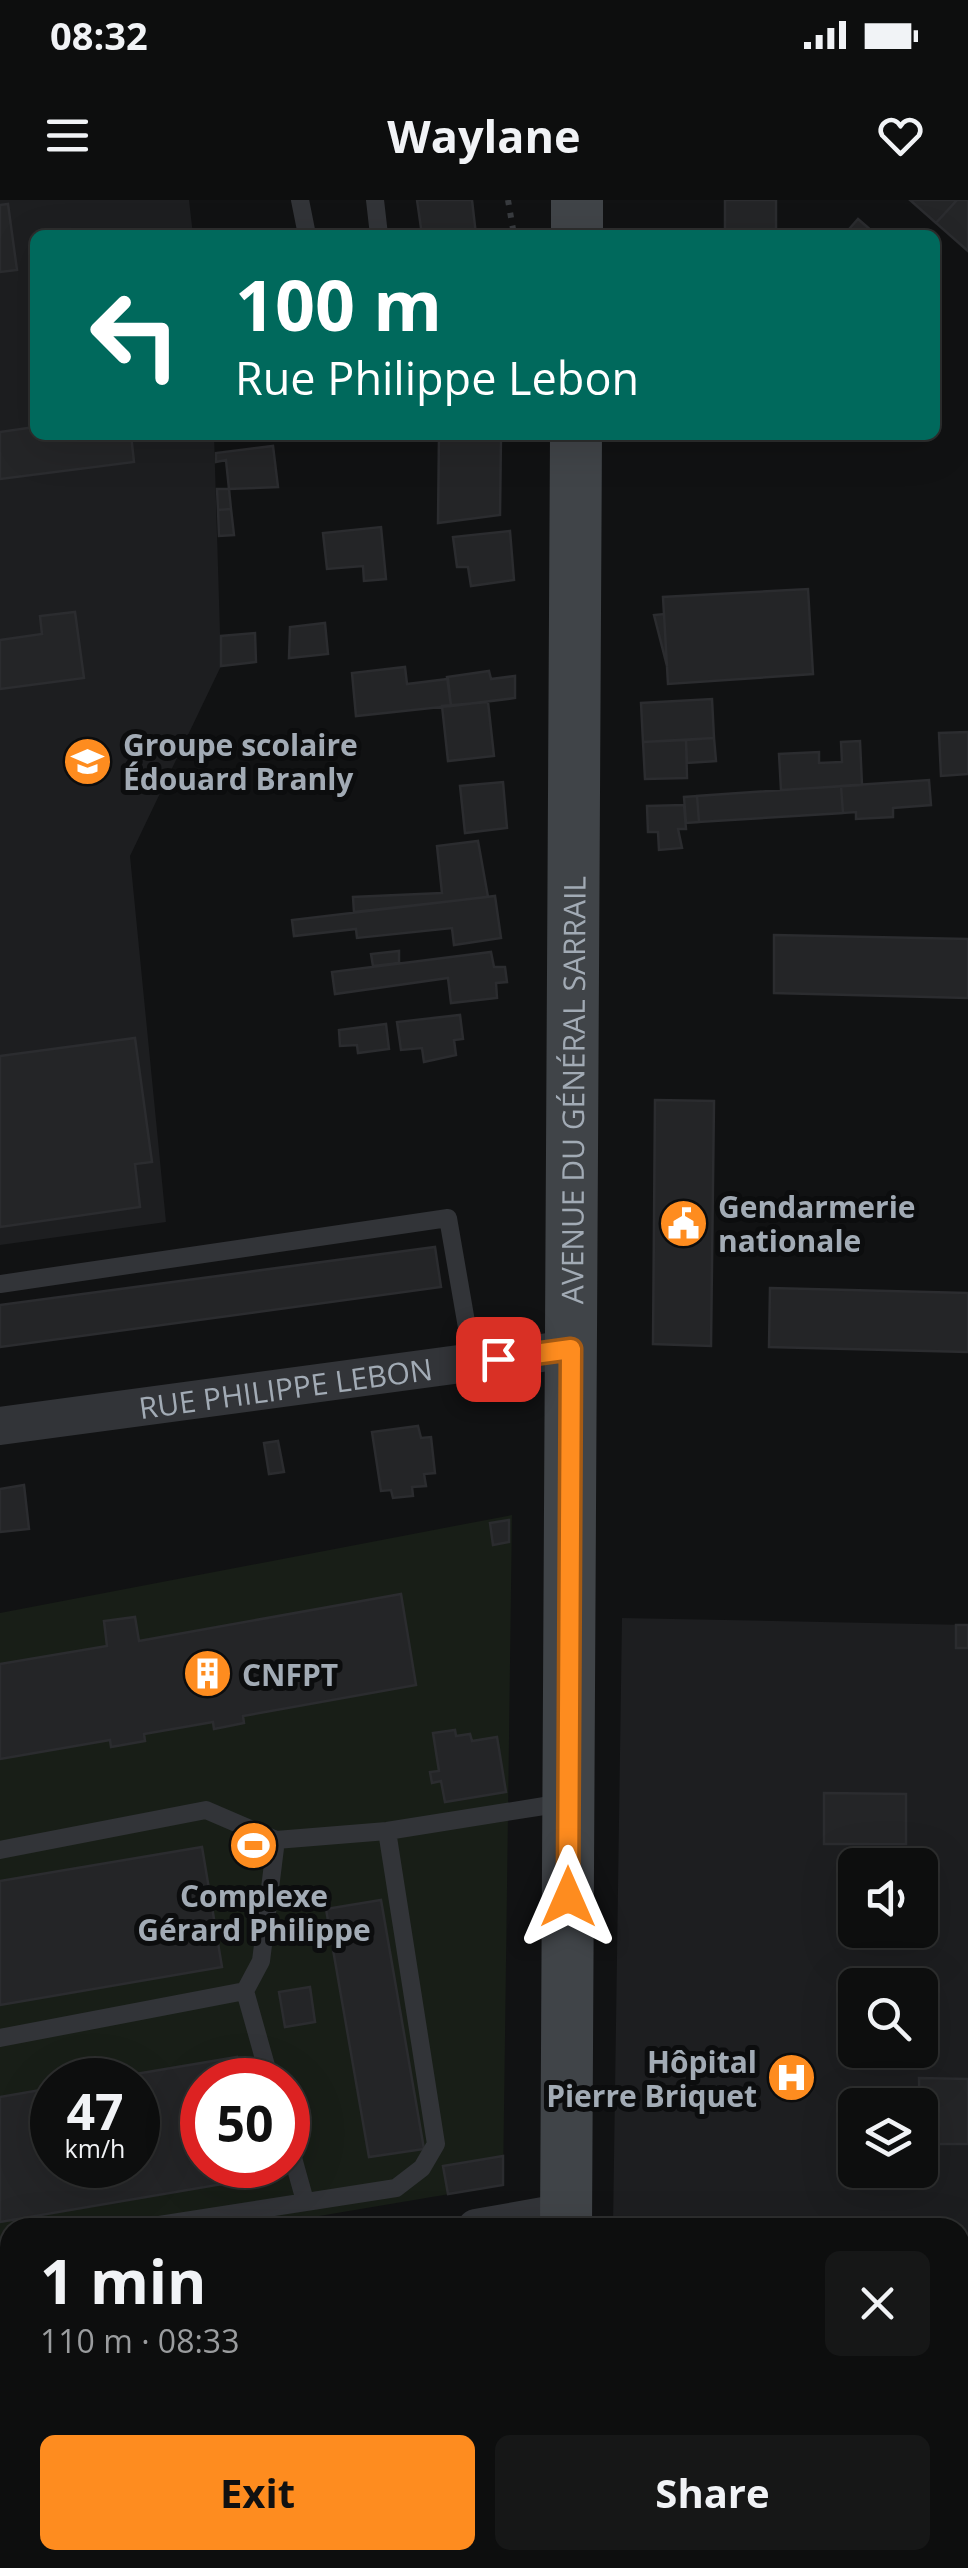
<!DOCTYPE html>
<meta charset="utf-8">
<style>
body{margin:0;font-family:"Open Sans",sans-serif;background:#161717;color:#f1f3f6;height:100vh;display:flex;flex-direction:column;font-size:38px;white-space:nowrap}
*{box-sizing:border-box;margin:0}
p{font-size:32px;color:#9a9c9e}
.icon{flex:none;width:55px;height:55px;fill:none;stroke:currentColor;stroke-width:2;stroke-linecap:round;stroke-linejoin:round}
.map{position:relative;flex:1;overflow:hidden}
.drawer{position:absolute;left:0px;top:2018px;width:970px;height:352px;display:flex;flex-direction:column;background:#0d0e0e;border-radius:30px 30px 0 0;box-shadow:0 10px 40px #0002,0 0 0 2px #2d2e2e}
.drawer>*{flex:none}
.top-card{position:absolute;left:30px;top:30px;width:910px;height:210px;border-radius:15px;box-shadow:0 10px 40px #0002,0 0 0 2px #2d2e2e;background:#00695c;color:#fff;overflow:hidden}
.fabs{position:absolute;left:838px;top:1648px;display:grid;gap:20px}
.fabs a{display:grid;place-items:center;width:100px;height:100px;border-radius:15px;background:#0d0e0e;box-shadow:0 10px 40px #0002,0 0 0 2px #2d2e2e;font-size:50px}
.speed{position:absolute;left:30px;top:1858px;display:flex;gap:20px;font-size:50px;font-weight:700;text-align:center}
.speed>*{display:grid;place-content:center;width:130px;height:130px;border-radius:50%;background:#0d0e0e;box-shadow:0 10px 40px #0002,0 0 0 2px #2d2e2e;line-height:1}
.speed small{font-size:25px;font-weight:400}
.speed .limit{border:15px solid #d22;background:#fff;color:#111}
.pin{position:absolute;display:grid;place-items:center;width:85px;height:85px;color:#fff;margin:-42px;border-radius:20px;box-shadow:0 5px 15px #0006}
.me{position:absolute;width:110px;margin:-55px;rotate:0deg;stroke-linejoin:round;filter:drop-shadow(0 0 8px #0008)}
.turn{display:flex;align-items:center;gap:35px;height:210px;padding:0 40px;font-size:45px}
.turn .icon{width:130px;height:130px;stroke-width:2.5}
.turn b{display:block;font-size:70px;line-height:85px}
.round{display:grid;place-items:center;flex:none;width:105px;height:105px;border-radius:15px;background:#161717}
.overview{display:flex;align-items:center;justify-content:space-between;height:170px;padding:0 40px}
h1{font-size:60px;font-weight:700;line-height:75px}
.cta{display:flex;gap:20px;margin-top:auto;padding:20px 40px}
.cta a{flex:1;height:115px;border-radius:15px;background:#fe8c1f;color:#111;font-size:40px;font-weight:700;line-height:115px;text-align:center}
.cta a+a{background:#161717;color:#f1f3f6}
.status{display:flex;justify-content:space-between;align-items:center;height:70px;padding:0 50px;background:#0d0e0e;direction:ltr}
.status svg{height:28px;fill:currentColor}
header{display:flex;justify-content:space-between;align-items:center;height:130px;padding:0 40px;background:#0d0e0e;font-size:45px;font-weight:700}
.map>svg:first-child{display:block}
.built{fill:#1d1e20;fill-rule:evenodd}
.green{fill:#181e17;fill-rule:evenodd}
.building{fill:#242527;stroke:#2b2c2f;stroke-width:2.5}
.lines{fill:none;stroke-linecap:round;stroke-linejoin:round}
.path{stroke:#383b3f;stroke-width:6;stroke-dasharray:5 8;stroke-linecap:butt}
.lane{stroke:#323438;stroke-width:18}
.street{stroke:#323438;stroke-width:38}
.secondary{stroke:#404448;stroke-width:52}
.route-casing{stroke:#a55b14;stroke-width:25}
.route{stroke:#fe8c1f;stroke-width:18}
.labels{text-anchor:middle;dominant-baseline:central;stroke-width:10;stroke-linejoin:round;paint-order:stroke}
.poi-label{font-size:30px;font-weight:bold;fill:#a2abb5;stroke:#0c0d0e;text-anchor:start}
.street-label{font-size:30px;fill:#a2abb5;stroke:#0c0d0e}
</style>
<div class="status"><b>08:32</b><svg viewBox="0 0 49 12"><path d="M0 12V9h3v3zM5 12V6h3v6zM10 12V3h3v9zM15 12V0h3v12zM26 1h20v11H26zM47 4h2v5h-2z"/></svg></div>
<header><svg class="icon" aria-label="menu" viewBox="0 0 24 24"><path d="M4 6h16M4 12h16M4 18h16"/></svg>Waylane<svg class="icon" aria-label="heart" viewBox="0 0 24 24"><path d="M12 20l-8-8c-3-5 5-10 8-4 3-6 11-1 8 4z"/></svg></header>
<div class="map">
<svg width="968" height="2368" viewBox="0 0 968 2368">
<rect width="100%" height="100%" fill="#111213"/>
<path class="built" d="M0,0H189L193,35H35V235H214L221,466L130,656L166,1022L0,1045Z
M622,1418L968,1425V2368H609V2360H960V2028L613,2027ZM855,1665H920V1730H855ZM855,1785H920V1850H855ZM855,1905H920V1970H855Z"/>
<path class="green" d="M512,1315L503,1985L254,2027L10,2028V2070L0,2072V1413ZM52,1880H138V1965H52ZM202,1880H288V1965H202Z"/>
<path class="building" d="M417,0H472L476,35H422Z
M725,0H776V34L725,35Z
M910,0H957L936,23Z
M957,0H968V51L936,23Z
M8,4L17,70L0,72V5Z
M858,19L873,32L876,35H844Z
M35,227V235H131L134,262L0,279V232Z
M439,235H501L500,315L438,323Z
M273,246L278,287L229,289L226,260L216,262V253Z
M217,289H229L231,309L218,310Z
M231,309L234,335L219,336L218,310Z
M381,327L386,379L364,381L363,366L327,369L323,333Z
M510,331L514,380L471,386L468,367H457L453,337Z
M808,389L813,474L668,484L663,397Z
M75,412L84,478L0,489V440L42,434L40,416Z
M664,414L667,466L654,415Z
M325,423L328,454L289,458L290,427Z
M255,433L256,462L221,466V436Z
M405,467L407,484L448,479L451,506L356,516L352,473Z
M489,471L491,479L515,476V498L451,506L447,477Z
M712,499L714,538L643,542L641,503Z
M488,502L494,556L448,561L442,506Z
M968,532V574L941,576L939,533Z
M714,538L716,561L687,563L686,540Z
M686,540L687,578L645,579L643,542Z
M860,541L862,585L781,590L779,554L819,552V563L842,562L841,542Z
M929,580L931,605L893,608V617L856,619V612L843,613L841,586Z
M503,582L507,628L465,633L460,586Z
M841,586L843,613L699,622L697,596Z
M697,596L699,622L686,623L684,597Z
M684,605L686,629H678L682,648L659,650L658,632H648L647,606Z
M478,641L488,697L354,712L353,697L442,693L437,646Z
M495,696L501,738L454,745L452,728L357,738L356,729L294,736L292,720Z
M774,735L968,739V798L774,793Z
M399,751V763L373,766L371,754Z
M491,752L494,767H505L507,782L496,783L497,798L451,803L448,778L335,794L332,772Z
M460,815L463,839L454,840L456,855L424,862L422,848L401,850L397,822Z
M386,824L389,849L358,853L357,845L340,846L339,830Z
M135,838L152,962L135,964L140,1007L0,1027V856Z
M655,900L714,901L711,1146L653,1144Z
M435,1047L441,1087L0,1147V1105Z
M770,1088L968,1093V1152L769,1147Z
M418,1226L421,1238L431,1237L435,1273L424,1274L426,1286L412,1287L413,1296L393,1298L391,1290L381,1291L372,1232Z
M278,1241L284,1272L269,1274L264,1243Z
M24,1285L29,1329L0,1332V1289Z
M509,1320V1342L493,1345L490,1323Z
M401,1394L416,1485L243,1516L244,1523L214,1529L213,1522L144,1534L145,1541L111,1547L110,1540L0,1559V1464L107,1446L104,1421L135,1417L139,1441Z
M956,1425H968V1448H956Z
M455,1530L456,1536L470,1534L472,1541L497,1537L506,1592L445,1602L441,1581L432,1583L430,1572L439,1571L433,1533Z
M824,1593L906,1594V1644H824Z
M202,1647L222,1767L0,1805V1681Z
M381,1700L424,1949L369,1957L326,1709Z
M310,1787L315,1822L285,1827L279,1792Z
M237,1857L241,1880H202V1965H256L258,1978L0,2022V1897L52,1888V1965H138V1880H100Z
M919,1878L968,1879V1944H920Z
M503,1956V1985L448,1994L443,1966Z
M7,2184L10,2217L0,2219V2185Z
M10,2234V2352L0,2354V2236Z
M960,2331H968V2368H918L919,2360H960Z
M222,2360H498L447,2368H223Z
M752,2360H802V2368H752Z
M852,2360H900V2368H852Z"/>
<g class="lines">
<path class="path" d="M508,0L514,35"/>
<path class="lane" d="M300,0L307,35
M375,0L379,35
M0,1084L448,1018L473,1162
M0,1650L206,1610L276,1640L387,1631L563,1603
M245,1791L270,1880
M0,1838L245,1791L261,1761L276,1640
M288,1940L305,2001
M140,2028L396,1988L422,1968L436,1944L387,1631
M0,2050L10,2048"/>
<g class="street">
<path id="s1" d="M0,1226L571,1149"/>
<path d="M476,2028L566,2012"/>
<path d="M0,2109L10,2107"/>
</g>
<g class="secondary">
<path d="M577,35V0"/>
<path id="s2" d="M566,2028L576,235"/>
<path d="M561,2368V2360"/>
</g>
</g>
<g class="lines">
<defs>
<path id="route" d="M498,1159L571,1149L568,1697"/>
</defs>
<use href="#route" class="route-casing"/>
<use href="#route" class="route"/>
</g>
<defs>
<symbol id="school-disc" viewBox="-11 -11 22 22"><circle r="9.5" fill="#fe8c1f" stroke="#0c0d0e"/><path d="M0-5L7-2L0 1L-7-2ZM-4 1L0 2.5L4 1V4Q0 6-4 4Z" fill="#fff"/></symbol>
<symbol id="civic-disc" viewBox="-11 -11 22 22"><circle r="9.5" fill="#fe8c1f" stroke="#0c0d0e"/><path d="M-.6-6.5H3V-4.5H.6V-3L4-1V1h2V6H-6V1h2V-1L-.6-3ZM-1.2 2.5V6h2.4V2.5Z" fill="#fff"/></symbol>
<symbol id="building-disc" viewBox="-11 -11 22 22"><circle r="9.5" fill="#fe8c1f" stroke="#0c0d0e"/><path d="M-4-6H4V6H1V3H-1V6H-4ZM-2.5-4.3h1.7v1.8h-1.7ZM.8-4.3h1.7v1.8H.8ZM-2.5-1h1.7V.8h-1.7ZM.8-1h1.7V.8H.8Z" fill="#fff"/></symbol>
<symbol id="stadium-disc" viewBox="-11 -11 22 22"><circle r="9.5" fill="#fe8c1f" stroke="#0c0d0e"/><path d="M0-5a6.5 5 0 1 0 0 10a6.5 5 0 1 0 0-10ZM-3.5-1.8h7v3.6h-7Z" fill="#fff"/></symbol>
<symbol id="hospital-disc" viewBox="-11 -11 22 22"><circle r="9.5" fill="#fe8c1f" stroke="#0c0d0e"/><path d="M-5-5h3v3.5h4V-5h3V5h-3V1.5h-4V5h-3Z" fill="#fff"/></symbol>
</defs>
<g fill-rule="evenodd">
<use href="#school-disc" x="60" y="534" width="55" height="55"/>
<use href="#civic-disc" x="656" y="996" width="55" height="55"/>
<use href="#building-disc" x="180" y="1446" width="55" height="55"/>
<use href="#stadium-disc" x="226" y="1618" width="55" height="55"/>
<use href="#hospital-disc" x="764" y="1850" width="55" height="55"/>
</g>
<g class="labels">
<g class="poi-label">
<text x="123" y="544">Groupe scolaire<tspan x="123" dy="34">Édouard Branly</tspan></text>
<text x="718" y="1006">Gendarmerie<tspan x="718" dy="34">nationale</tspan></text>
<text x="242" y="1474">CNFPT</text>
<text x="254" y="1695" text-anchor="middle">Complexe<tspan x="254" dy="34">Gérard Philippe</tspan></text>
<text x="757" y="1861" text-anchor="end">Hôpital<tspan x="757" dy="34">Pierre Briquet</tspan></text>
</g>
<g class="street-label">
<text stroke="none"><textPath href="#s2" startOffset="1138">AVENUE DU GÉNÉRAL SARRAIL</textPath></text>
<text stroke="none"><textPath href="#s1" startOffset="288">RUE PHILIPPE LEBON</textPath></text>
</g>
</g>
</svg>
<div class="fabs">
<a><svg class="icon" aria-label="sound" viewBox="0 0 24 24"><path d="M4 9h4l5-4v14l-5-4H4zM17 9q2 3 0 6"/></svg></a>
<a><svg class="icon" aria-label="search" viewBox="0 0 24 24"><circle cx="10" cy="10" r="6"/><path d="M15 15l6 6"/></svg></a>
<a><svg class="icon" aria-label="layers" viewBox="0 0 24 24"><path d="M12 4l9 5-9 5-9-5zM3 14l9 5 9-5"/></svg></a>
</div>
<div class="speed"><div>47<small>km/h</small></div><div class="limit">50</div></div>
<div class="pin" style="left:498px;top:1159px;background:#d93025"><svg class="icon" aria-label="arrive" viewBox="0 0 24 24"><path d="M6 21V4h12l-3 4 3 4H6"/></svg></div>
<svg class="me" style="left:568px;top:1697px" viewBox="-20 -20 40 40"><path d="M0-17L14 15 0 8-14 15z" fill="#fe8c1f" stroke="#fff" stroke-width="4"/></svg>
<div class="top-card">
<div class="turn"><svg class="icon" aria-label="left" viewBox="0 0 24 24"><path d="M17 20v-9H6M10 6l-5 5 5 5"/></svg><div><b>100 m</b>Rue Philippe Lebon</div></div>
</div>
<section class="drawer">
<div class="overview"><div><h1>1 min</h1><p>110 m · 08:33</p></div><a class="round"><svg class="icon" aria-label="close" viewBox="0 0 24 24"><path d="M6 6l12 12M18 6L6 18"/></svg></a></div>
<div class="cta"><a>Exit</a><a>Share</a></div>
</section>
</div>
